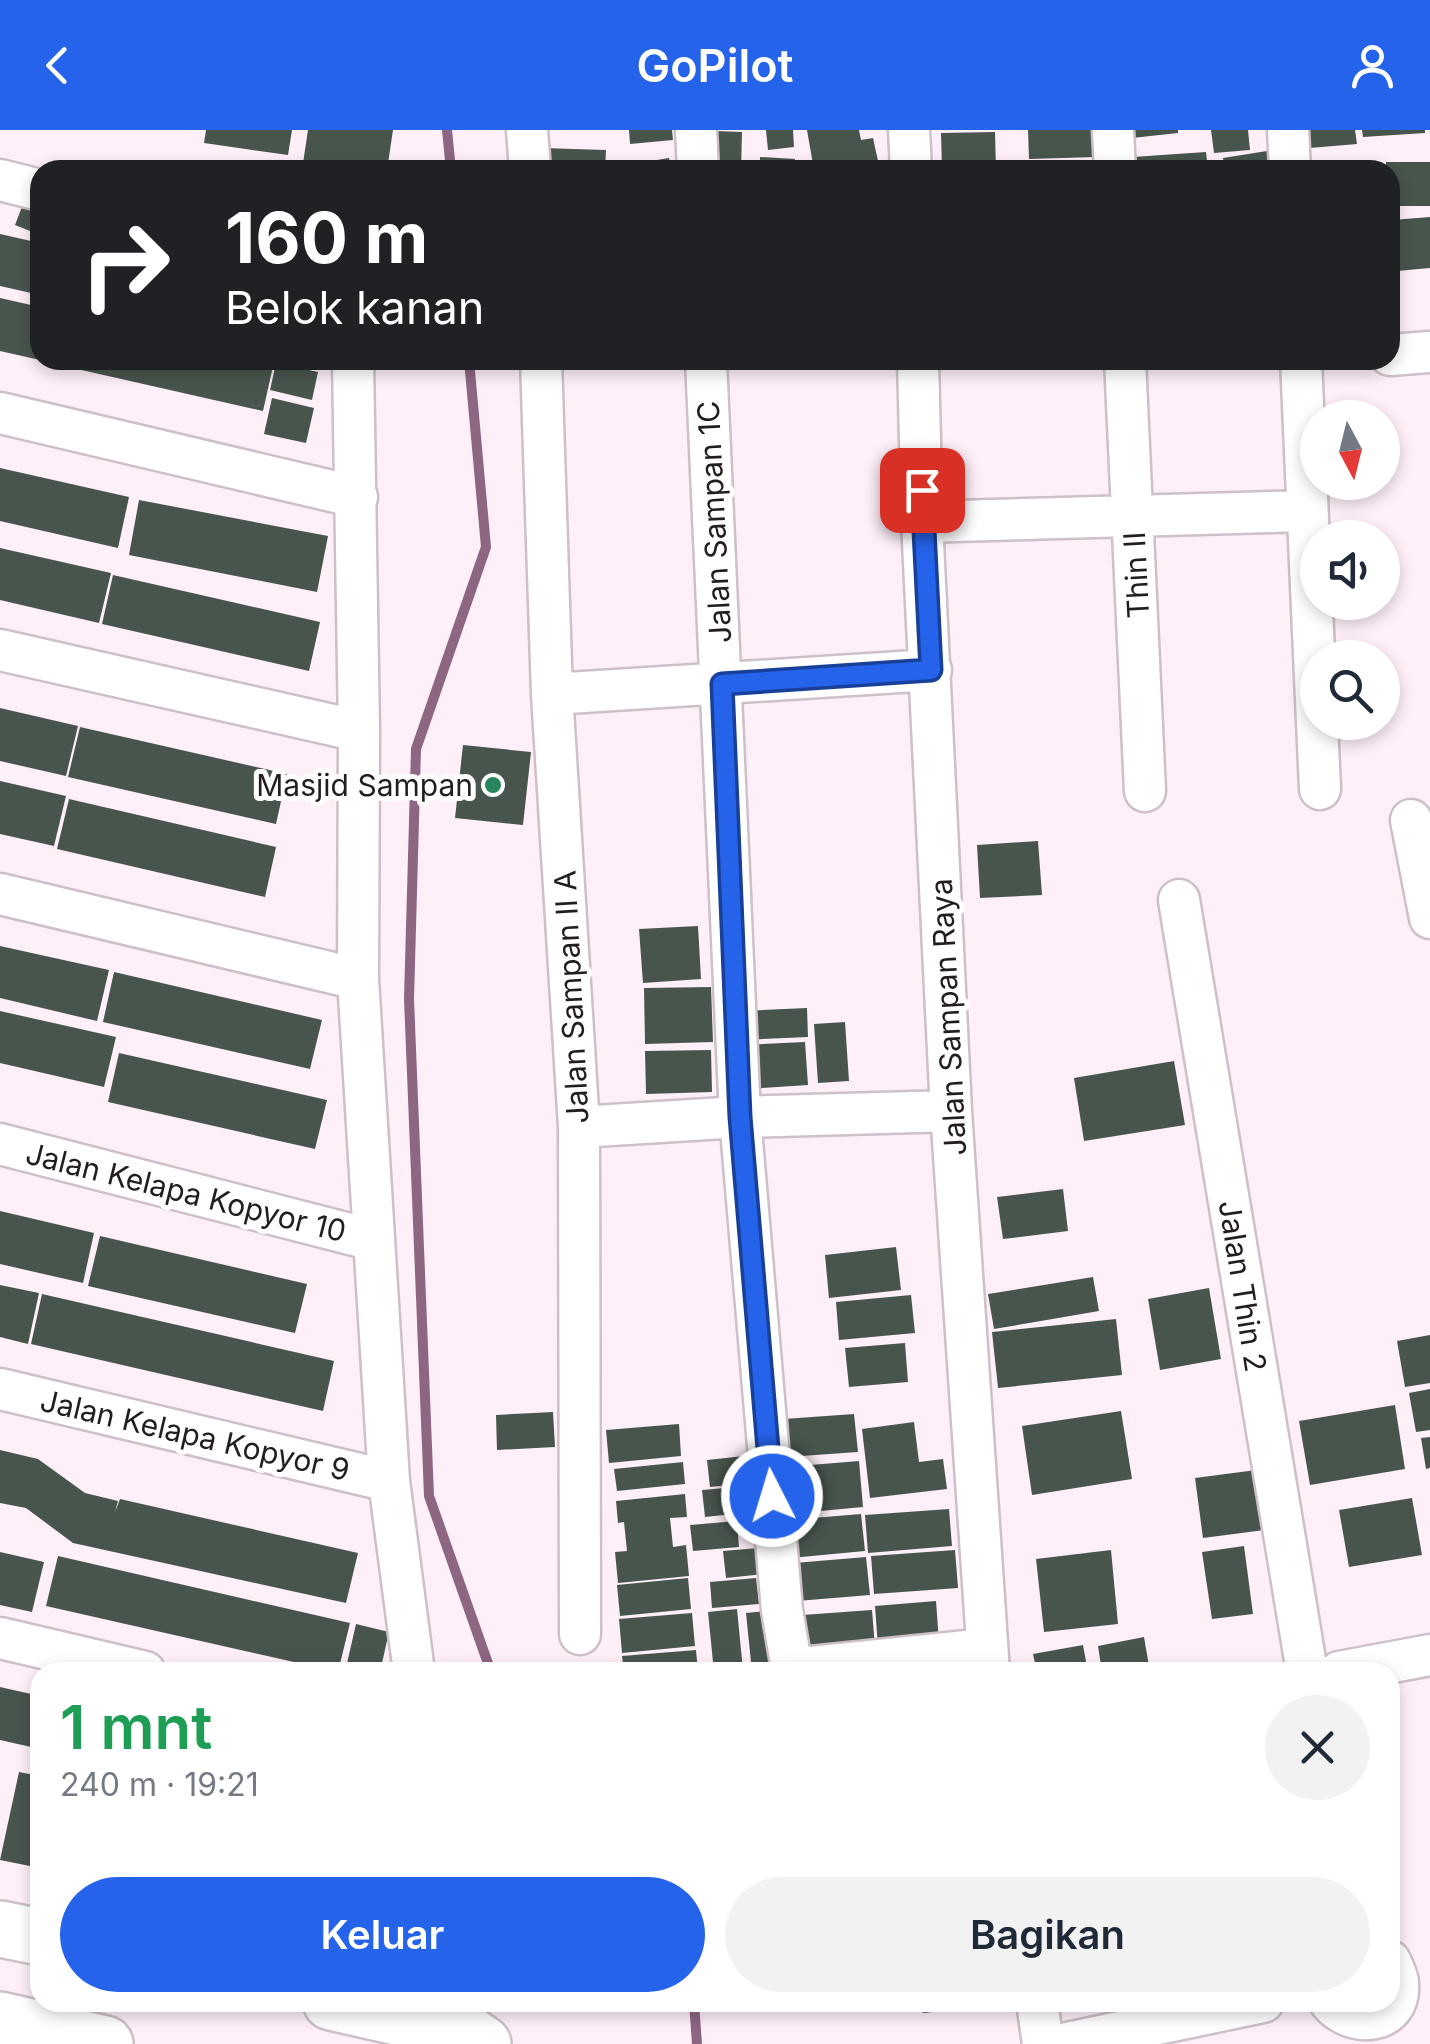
<!DOCTYPE html>
<html lang="id">
<meta charset="utf-8">
<style>
body{margin:0;font-family:Inter,sans-serif;background:#f2f2f3;color:#1f2937;height:100vh;display:flex;flex-direction:column;font-size:38px;white-space:nowrap}
*{box-sizing:border-box;margin:0}
p{font-size:32px;color:#747a83}
.icon{flex:none;width:55px;height:55px;fill:none;stroke:currentColor;stroke-width:2;stroke-linecap:round;stroke-linejoin:round}
.map{position:relative;flex:1;overflow:hidden}
.details{position:absolute;left:30px;top:1532px;width:1370px;height:350px;display:flex;flex-direction:column;background:#fff;border-radius:30px;box-shadow:0 5px 15px #0003}
.details>*{flex:none}
.top-card{position:absolute;left:30px;top:30px;width:1370px;height:210px;border-radius:30px;box-shadow:0 5px 15px #0003;background:#202124;color:#fff;overflow:hidden}
.needle{width:65px;rotate:173deg}
.fabs{position:absolute;left:1300px;top:270px;display:grid;gap:20px}
.fabs a{display:grid;place-items:center;width:100px;height:100px;border-radius:50%;background:#fff;box-shadow:0 5px 15px #0003;font-size:50px}
.pin{position:absolute;display:grid;place-items:center;width:85px;height:85px;color:#fff;margin:-42px;border-radius:20px;box-shadow:0 5px 15px #0006}
.me{position:absolute;width:110px;margin:-55px;rotate:355deg;stroke-linejoin:round;filter:drop-shadow(0 0 8px #0008)}
.turn{display:flex;align-items:center;gap:35px;height:210px;padding:0 30px;font-size:45px}
.turn .icon{width:130px;height:130px;stroke-width:2.5}
.turn b{display:block;font-size:70px;line-height:85px}
.round{display:grid;place-items:center;flex:none;width:105px;height:105px;border-radius:52px;background:#f2f2f3}
.overview{display:flex;align-items:center;justify-content:space-between;height:170px;padding:0 30px}
h1{font-size:60px;font-weight:600;line-height:75px;color:#1e9e55}
.cta{display:flex;gap:20px;margin-top:auto;padding:20px 30px}
.cta a{flex:1;height:115px;border-radius:60px;background:#2563eb;color:#fff;font-size:40px;font-weight:600;line-height:115px;text-align:center}
.cta a+a{background:#f2f2f3;color:#1f2937}
header{display:flex;justify-content:space-between;align-items:center;height:130px;padding:0 30px;background:#2563eb;color:#fff;font-size:45px;font-weight:600}
.map>svg:first-child{display:block}
.lines{fill:none;stroke-linecap:round;stroke-linejoin:round}
.stream{stroke:#8d6682;stroke-width:10}
.building{fill:#48554d}
.street-casing{stroke:#cec0c9;stroke-width:45}
.secondary-casing{stroke:#cec0c9;stroke-width:60}
.street{stroke:#fff;stroke-width:40}
.secondary{stroke:#fff;stroke-width:55}
.route-casing{stroke:#184099;stroke-width:25}
.route{stroke:#2563eb;stroke-width:18}
.poi-dot{fill:#29855c;stroke:#fff;stroke-width:4}
.labels{text-anchor:middle;dominant-baseline:central;stroke-width:10;stroke-linejoin:round;paint-order:stroke}
.street-label{font-size:30px;fill:#231d21;stroke:#fff}
.poi-label{font-size:30px;fill:#231d21;stroke:#fff;text-anchor:end}
</style>
<header><svg class="icon" aria-label="back" viewBox="0 0 24 24"><path d="M15 5l-7 7 7 7"/></svg>GoPilot<svg class="icon" aria-label="person" viewBox="0 0 24 24"><circle cx="12" cy="8" r="4"/><path d="M4 21q1-7 8-7t8 7"/></svg></header>
<div class="map">
<svg width="1430" height="1914" viewBox="0 0 1430 1914">
<rect width="100%" height="100%" fill="#feeff9"/>
<g class="lines">
<path class="stream" d="M447,0L451,40
M469,230L486,417L416,619L409,869L429,1366L491,1542
M694,1872L697,1914"/>
</g>
<path class="building" d="M206,0H292L288,25L204,13Z
M308,0H393L387,40H302Z
M629,0H672L673,10L630,14Z
M766,0H793L794,17L768,20Z
M807,0H859L861,10L873,8L880,40H814Z
M1028,0H1095L1096,27L1029,29Z
M1131,0H1178V3L1132,8Z
M1211,0H1248L1250,20L1214,23Z
M1296,0H1355L1357,14L1298,19Z
M1362,0H1425V3L1363,7Z
M714,1L742,2L741,40H703Z
M995,2L996,40H942L941,3Z
M542,18L606,20L605,40H541Z
M1267,21L1270,40H1225L1223,28Z
M1206,22L1208,40H1134L1133,27Z
M760,27L795,29L794,40H760Z
M669,28L671,40H609V38Z
M1301,30H1357V40H1301Z
M1386,32H1430V76H1390V40H1386Z
M25,69L40,75V105L15,95Z
M1430,87V138L1397,141L1392,90Z
M0,104L40,113V165L0,156Z
M0,168L40,177V230L0,221Z
M56,230H267L274,232L263,281L55,234Z
M276,233L318,242L312,270L270,260Z
M272,268L314,278L306,313L264,304Z
M0,338L129,367L118,418L0,391Z
M139,370L328,406L317,462L129,425Z
M0,418L111,443L99,493L0,470Z
M113,445L320,492L309,541L102,494Z
M0,578L78,596L66,646L0,631Z
M80,597L287,644L276,694L68,647Z
M463,615L531,622L523,695L455,688Z
M0,651L66,666L54,716L0,704Z
M69,669L276,717L265,767L57,719Z
M1038,711L1042,765L980,768L977,715Z
M698,796L701,849L643,853L639,799Z
M0,816L109,840L97,891L0,868Z
M114,842L322,890L310,939L103,892Z
M711,857L713,912L645,914L644,858Z
M807,878L808,907L742,910L741,881Z
M0,881L116,907L104,957L0,933Z
M845,892L849,951L818,953L814,894Z
M805,912L808,955L747,959L744,915Z
M711,920L712,962L646,964L645,921Z
M119,923L327,970L315,1019L108,972Z
M1174,931L1185,995L1084,1011L1074,948Z
M1063,1059L1068,1101L1003,1109L997,1067Z
M0,1081L94,1103L83,1153L0,1134Z
M100,1106L307,1154L295,1203L88,1156Z
M896,1117L901,1160L829,1168L825,1125Z
M1093,1147L1099,1181L994,1199L988,1164Z
M0,1155L39,1163L28,1214L0,1207Z
M1209,1158L1221,1229L1160,1240L1148,1169Z
M42,1164L334,1231L323,1281L31,1214Z
M911,1165L915,1203L839,1210L836,1172Z
M1116,1189L1122,1245L998,1258L992,1202Z
M1430,1205V1253L1405,1257L1397,1211Z
M905,1213L908,1252L849,1257L845,1218Z
M1430,1259V1300L1416,1302L1409,1263Z
M1395,1275L1405,1339L1310,1355L1299,1291Z
M1121,1281L1132,1349L1032,1365L1022,1296Z
M553,1282L555,1317L497,1320L496,1285Z
M854,1284L858,1322L773,1328L770,1290Z
M914,1292L919,1332L943,1329L947,1359L870,1368L862,1299Z
M679,1294L681,1326L609,1333L606,1300Z
M1430,1307V1338L1426,1339L1421,1308Z
M0,1320L38,1329L85,1363L118,1371L115,1382L120,1369L358,1423L346,1473L73,1413L26,1378L0,1373Z
M763,1324L766,1351L710,1357L707,1330Z
M859,1331L863,1377L778,1385L774,1338Z
M683,1332L685,1354L617,1361L614,1339Z
M1264,1339L1272,1399L1203,1408L1195,1348Z
M749,1356L752,1382L705,1387L702,1360Z
M685,1364L687,1387L670,1388L673,1417L686,1415L689,1446L618,1453L615,1422L627,1421L624,1392L618,1393L616,1371Z
M1412,1368L1422,1425L1349,1437L1339,1380Z
M949,1379L952,1416L868,1423L865,1385Z
M861,1384L865,1421L780,1429L777,1391Z
M737,1391L739,1417L693,1421L690,1395Z
M1244,1416L1253,1484L1212,1489L1202,1422Z
M770,1417L773,1443L726,1448L723,1421Z
M955,1420L958,1458L874,1464L871,1426Z
M1111,1420L1118,1494L1044,1502L1036,1429Z
M0,1422L44,1432L32,1482L0,1475Z
M58,1426L350,1493L338,1542L46,1476Z
M866,1427L870,1465L785,1472L782,1434Z
M688,1448L691,1479L620,1486L617,1455Z
M756,1448L759,1474L712,1478L710,1452Z
M936,1471L939,1512L878,1517L875,1476Z
M737,1479L743,1540L714,1542L708,1482Z
M776,1480L781,1541L752,1542L746,1483Z
M872,1480L875,1517L791,1524L788,1486Z
M692,1483L695,1516L622,1523L619,1489Z
M356,1494L389,1502L380,1542H345Z
M1144,1507L1150,1542H1124L1123,1540L1102,1542L1098,1516Z
M1083,1515L1088,1542H1037L1033,1524Z
M696,1520L698,1542H624L622,1526Z
M560,1534L561,1542H534V1536Z
M0,1557L40,1566V1619L0,1610Z
M19,1642L40,1646V1738L0,1730Z
M922,1872H999V1875L923,1883Z"/>
<g class="lines">
<defs>
<path id="street" d="M527,0L530,40
M696,0L698,40
M909,0L911,40
M1113,0L1115,40
M1288,0L1290,40
M0,50L40,60
M1390,225L1430,222
M353,230L359,601L358,849L389,1351L414,1542
M541,230L552,564L579,997L580,1504
M706,230L740,987L782,1480L791,1533L802,1538L986,1519
M918,230L922,392L951,981L989,1542
M1125,230L1145,661
M1301,230L1320,659
M0,283L357,367
M922,392L1306,381
M0,520L359,601
M552,564L931,540
M1411,690L1430,788
M0,764L358,849
M1179,770L1307,1542
M579,997L740,987L951,981
M0,1014L373,1110
M0,1259L389,1351
M0,1508L145,1542
M1339,1542L1430,1525
M1037,1872L1043,1914
M1330,1872C1352,1899 1402,1895 1398,1853C1398,1846 1393,1838 1390,1831
M1062,1914L1263,1872"/>
<path id="secondary" d="M0,1799L40,1807
M331,1872L467,1903L483,1914
M0,1890L105,1914"/>
</defs>
<use href="#street" class="street-casing"/>
<use href="#secondary" class="secondary-casing"/>
<use href="#street" class="street"/>
<use href="#secondary" class="secondary"/>
</g>
<g class="lines">
<defs>
<path id="route" d="M772,1366L740,987L722,554L931,540L922,360"/>
</defs>
<use href="#route" class="route-casing"/>
<use href="#route" class="route"/>
</g>
<circle class="poi-dot" cx="493" cy="655" r="10"/>
<g class="labels">
<g class="street-label">
<text transform="translate(714 392) rotate(-93)">Jalan Sampan 1C</text>
<text transform="translate(1136 445) rotate(-93)">Thin II</text>
<text transform="translate(571 867) rotate(-93)">Jalan Sampan II A</text>
<text transform="translate(948 887) rotate(-93)">Jalan Sampan Raya</text>
<text transform="translate(186 1062) rotate(14)">Jalan Kelapa Kopyor 10</text>
<text transform="translate(1243 1156) rotate(81)">Jalan Thin 2</text>
<text transform="translate(195 1305) rotate(13)">Jalan Kelapa Kopyor 9</text>
</g>
<g class="poi-label">
<text x="473" y="655">Masjid Sampan</text>
</g>
</g>
</svg>
<div class="fabs">
<a><svg class="needle" viewBox="-14 -14 28 28"><path d="M0-13l5 13h-10z" fill="#e53935"/><path d="M0 13l5-13h-10z" fill="#747a83"/></svg></a>
<a><svg class="icon" aria-label="sound" viewBox="0 0 24 24"><path d="M4 9h4l5-4v14l-5-4H4zM17 9q2 3 0 6"/></svg></a>
<a><svg class="icon" aria-label="search" viewBox="0 0 24 24"><circle cx="10" cy="10" r="6"/><path d="M15 15l6 6"/></svg></a>
</div>
<div class="pin" style="left:922px;top:360px;background:#d93025"><svg class="icon" aria-label="arrive" viewBox="0 0 24 24"><path d="M6 21V4h12l-3 4 3 4H6"/></svg></div>
<svg class="me" style="left:772px;top:1366px" viewBox="-20 -20 40 40"><circle r="17" fill="#2563eb" stroke="#fff" stroke-width="3"/><path d="M0-11L8 9 0 5-8 9z" fill="#fff"/></svg>
<div class="top-card">
<div class="turn"><svg class="icon" aria-label="right" viewBox="0 0 24 24"><path d="M7 20v-9h11M14 6l5 5-5 5"/></svg><div><b>160 m</b>Belok kanan</div></div>
</div>
<section class="details">
<div class="overview"><div><h1>1 mnt</h1><p>240 m · 19:21</p></div><a class="round"><svg class="icon" aria-label="close" viewBox="0 0 24 24"><path d="M6 6l12 12M18 6L6 18"/></svg></a></div>
<div class="cta"><a>Keluar</a><a>Bagikan</a></div>
</section>
</div>
